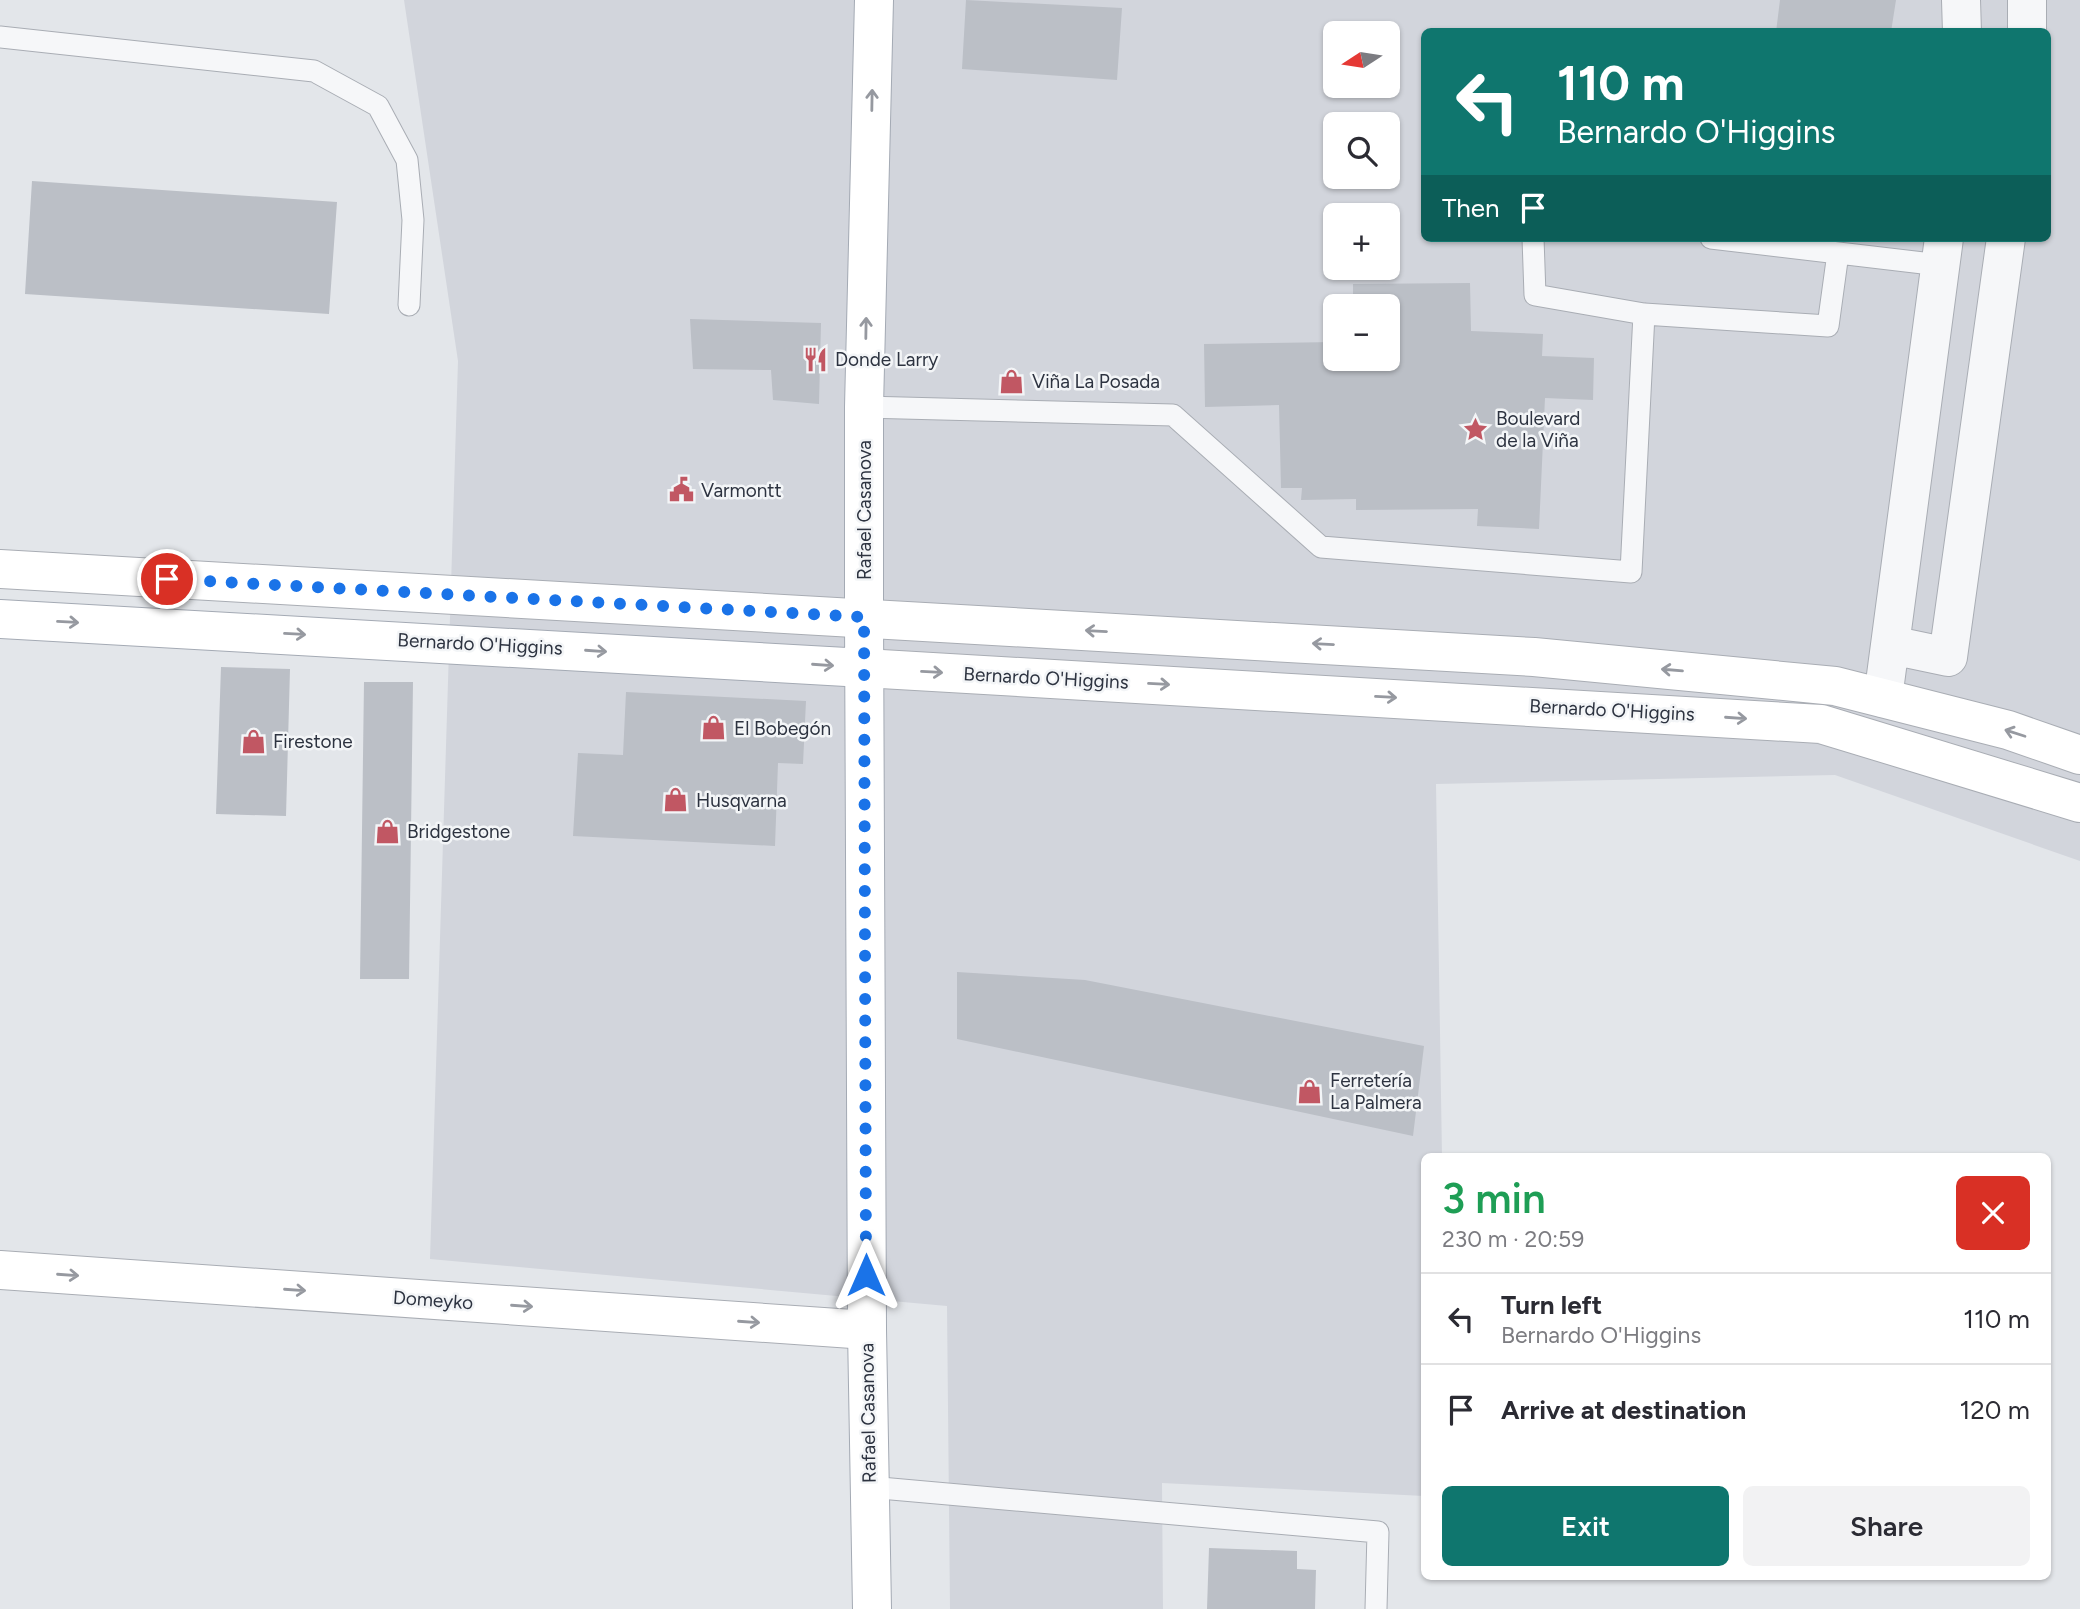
<!DOCTYPE html>
<meta charset="utf-8">
<style>
body{margin:0;font-family:Figtree,sans-serif;background:#f2f2f3;color:#2b2b33;height:100vh;display:flex;flex-direction:column;font-size:26px;white-space:nowrap}
*{box-sizing:border-box;margin:0}
p{font-size:23px;color:#7c7c81}
.icon{flex:none;width:38px;height:38px;fill:none;stroke:currentColor;stroke-width:2;stroke-linecap:round;stroke-linejoin:round}
.map{position:relative;flex:1;overflow:hidden}
.side{position:absolute;left:1421px;top:1153px;width:630px;height:427px;display:flex;flex-direction:column;background:#fff;border-radius:10px;box-shadow:0 2px 5px #0004}
.side>*{flex:none}
.guide{position:absolute;left:1421px;top:28px;width:630px;height:214px;border-radius:10px;box-shadow:0 2px 5px #0004;background:#0f766e;color:#fff;overflow:hidden}
.needle{width:46px;rotate:258deg}
.fabs{position:absolute;left:1323px;top:21px;display:grid;gap:14px}
.fabs a{display:grid;place-items:center;width:77px;height:77px;border-radius:10px;background:#fff;box-shadow:0 2px 5px #0004;font-size:35px}
.pin{position:absolute;display:grid;place-items:center;width:60px;height:60px;color:#fff;margin:-30px;border:4px solid #fff;border-radius:50%;box-shadow:0 2px 7px #0007}
.me{position:absolute;width:77px;margin:-38px;rotate:0deg;stroke-linejoin:round;filter:drop-shadow(0 0 5px #0008)}
.turn{display:flex;align-items:center;gap:24px;height:147px;padding:0 21px;font-size:32px}
.turn .icon{width:91px;height:91px;stroke-width:2.5}
.turn b{display:block;font-size:49px;line-height:60px}
.then{display:flex;align-items:center;height:66px;padding:0 21px;background:#0003;gap:14px;font-size:26px}
.round{display:grid;place-items:center;flex:none;width:74px;height:74px;border-radius:10px;background:#f2f2f3}
.head{display:flex;align-items:center;justify-content:space-between;height:119px;padding:0 21px}
h1{font-size:42px;font-weight:600;line-height:52px;color:#1e9e55}
.action{display:flex;gap:14px;margin-top:auto;padding:14px 21px}
.action a{flex:1;height:80px;border-radius:10px;background:#0f766e;color:#fff;font-size:28px;font-weight:600;line-height:80px;text-align:center}
.action a+a{background:#f2f2f3;color:#2b2b33}
ul{padding:0;list-style:none}
li{display:flex;align-items:center;gap:21px;height:91px;padding:0 21px;border-top:2px solid #e1e1e2}
li div{flex:1}
li b{display:block;font-size:26px}
li em{font-style:normal}
.map>svg:first-child{display:block}
.built{fill:#d2d5dc;fill-rule:evenodd}
.building{fill:#bbbfc6}
.lines{fill:none;stroke-linecap:round;stroke-linejoin:round}
.lane-casing{stroke:#a9adb4;stroke-width:23}
.street-casing{stroke:#a9adb4;stroke-width:40}
.secondary-casing{stroke:#a9adb4;stroke-width:40}
.primary-casing{stroke:#a4aab4;stroke-width:40}
.lane{stroke:#f6f7f9;stroke-width:21}
.street{stroke:#f6f7f9;stroke-width:38}
.secondary{stroke:#fff;stroke-width:38}
.primary{stroke:#fff;stroke-width:38}
.oneway{stroke:#9699a0}
.route{stroke:#1a73e8;stroke-width:12;stroke-dasharray:0 21.6}
.labels{text-anchor:middle;dominant-baseline:central;stroke-width:5;stroke-linejoin:round;paint-order:stroke}
.poi-label{font-size:19px;fill:#2d3340;stroke:#f3f5f7;text-anchor:start}
.street-label{font-size:19px;fill:#2d3340;stroke:#f3f5f7}
</style>
<div class="map">
<svg width="2080" height="1609" viewBox="0 0 2080 1609">
<rect width="100%" height="100%" fill="#e3e6ea"/>
<path class="built" d="M404,0H2080V861L1835,775L1436,784L1442,1157H1424V1496L1162,1483L1163,1609H950L947,1306L430,1259L458,361ZM1424,32H2048V238H1424ZM1335,33H1388V86H1335ZM1335,124H1388V177H1335ZM1335,215H1388V268H1335ZM1335,306H1388V359H1335Z"/>
<path class="building" d="M966,0L1122,8L1117,80L962,69Z
M1780,0H1896L1891,32H1776Z
M32,181L337,202L329,314L25,294Z
M1470,283L1471,331L1543,334L1542,356L1594,358L1593,400L1545,398L1539,529L1477,526L1478,509L1356,510V499L1301,500L1302,488H1281L1279,405L1205,407L1204,344L1335,342V359H1388V306H1353V284Z
M690,319L821,323L819,404L773,400L771,370L693,369Z
M221,667L290,669L286,816L216,814Z
M364,682H413L409,979H360Z
M626,692L806,701L803,764L778,763L775,846L573,836L578,753L623,755Z
M957,972L1085,980L1424,1046L1413,1136L957,1039Z
M1209,1548L1297,1551V1569L1316,1570L1315,1609H1207Z"/>
<g class="lines">
<defs>
<path id="lane" d="M0,37L314,71L378,106L407,160L413,220L409,305
M1533,238L1535,295L1644,314L1828,326L1838,253
M1711,238L1940,265
M864,407L1173,415L1321,547L1631,572L1644,314
M869,1487L1378,1532L1376,1609"/>
<path id="street" d="M1961,0L1962,32
M2027,0V32
M1891,645L1948,657L2006,238
M1883,698L1944,238"/>
<path id="secondary" d="M0,569L1534,657L1835,686L2008,730L2080,755
M864,668L1821,724L2080,803
M0,1270L867,1330"/>
<path id="primary" d="M0,619L864,668
M872,1609L867,1330L864,616V407L874,0"/>
</defs>
<use href="#lane" class="lane-casing"/>
<use href="#street" class="street-casing"/>
<use href="#secondary" class="secondary-casing"/>
<use href="#primary" class="primary-casing"/>
<use href="#lane" class="lane"/>
<use href="#street" class="street"/>
<use href="#secondary" class="secondary"/>
<use href="#primary" class="primary"/>
</g>
<defs><path id="oneway-shaft" d="M-6 0H5M1.5-3L5.5 0L1.5 3" fill="none" stroke-width="1.6" stroke-linecap="round" stroke-linejoin="round" transform="scale(1.75)"/></defs>
<g class="oneway">
<use href="#oneway-shaft" transform="translate(872 100) rotate(-89)"/>
<use href="#oneway-shaft" transform="translate(866 328) rotate(-89)"/>
<use href="#oneway-shaft" transform="translate(68 622) rotate(3)"/>
<use href="#oneway-shaft" transform="translate(1096 631) rotate(-177)"/>
<use href="#oneway-shaft" transform="translate(295 634) rotate(3)"/>
<use href="#oneway-shaft" transform="translate(1323 644) rotate(-177)"/>
<use href="#oneway-shaft" transform="translate(596 651) rotate(4)"/>
<use href="#oneway-shaft" transform="translate(823 665) rotate(4)"/>
<use href="#oneway-shaft" transform="translate(1672 670) rotate(-175)"/>
<use href="#oneway-shaft" transform="translate(932 672) rotate(3)"/>
<use href="#oneway-shaft" transform="translate(1159 684) rotate(3)"/>
<use href="#oneway-shaft" transform="translate(1386 697) rotate(3)"/>
<use href="#oneway-shaft" transform="translate(1736 718) rotate(4)"/>
<use href="#oneway-shaft" transform="translate(2015 733) rotate(-162)"/>
<use href="#oneway-shaft" transform="translate(68 1275) rotate(4)"/>
<use href="#oneway-shaft" transform="translate(295 1290) rotate(4)"/>
<use href="#oneway-shaft" transform="translate(522 1306) rotate(4)"/>
<use href="#oneway-shaft" transform="translate(749 1322) rotate(4)"/>
</g>
<g class="lines">
<path class="route" d="M167,579L864,617L866,1275"/>
</g>
<defs>
<symbol id="restaurant-bare" viewBox="-9 -9 18 18"><path d="M-5-6h1v4h1v-4h1v4h1v-4h1v5L-1.5 .5V6h-2V.5L-5-1ZM5-6V6H3V1.5H1.5Q1.5-4 5-6Z" fill="#c15763" stroke="#f3f5f7" stroke-width="2.5" paint-order="stroke"/></symbol>
<symbol id="shop-bare" viewBox="-9 -9 18 18"><path d="M-5-2.5h2.3a2.7 3.5 0 0 1 5.4 0H5L5.5 6h-11ZM-1.5-2.5h3a1.5 2.3 0 0 0-3 0Z" fill="#c15763" stroke="#f3f5f7" stroke-width="2.5" paint-order="stroke"/></symbol>
<symbol id="sight-bare" viewBox="-9 -9 18 18"><path d="M0-6L1.8-2.2L6-1.7L2.9 1.2L3.7 5.4L0 3.3L-3.7 5.4L-2.9 1.2L-6-1.7L-1.8-2.2Z" fill="#c15763" stroke="#f3f5f7" stroke-width="2.5" paint-order="stroke"/></symbol>
<symbol id="civic-bare" viewBox="-9 -9 18 18"><path d="M-.6-6.5H3V-4.5H.6V-3L4-1V1h2V6H-6V1h2V-1L-.6-3ZM-1.2 2.5V6h2.4V2.5Z" fill="#c15763" stroke="#f3f5f7" stroke-width="2.5" paint-order="stroke"/></symbol>
</defs>
<g fill-rule="evenodd">
<use href="#restaurant-bare" x="798" y="342" width="35" height="35"/>
<use href="#shop-bare" x="994" y="364" width="35" height="35"/>
<use href="#sight-bare" x="1458" y="412" width="35" height="35"/>
<use href="#civic-bare" x="664" y="472" width="35" height="35"/>
<use href="#shop-bare" x="696" y="710" width="35" height="35"/>
<use href="#shop-bare" x="236" y="724" width="35" height="35"/>
<use href="#shop-bare" x="658" y="782" width="35" height="35"/>
<use href="#shop-bare" x="370" y="814" width="35" height="35"/>
<use href="#shop-bare" x="1292" y="1074" width="35" height="35"/>
</g>
<g class="labels">
<g class="poi-label">
<text x="835" y="359">Donde Larry</text>
<text x="1032" y="381">Viña La Posada</text>
<text x="1496" y="418">Boulevard<tspan x="1496" dy="22">de la Viña</tspan></text>
<text x="701" y="490">Varmontt</text>
<text x="734" y="728">El Bobegón</text>
<text x="273" y="741">Firestone</text>
<text x="696" y="800">Husqvarna</text>
<text x="407" y="831">Bridgestone</text>
<text x="1330" y="1080">Ferretería<tspan x="1330" dy="22">La Palmera</tspan></text>
</g>
<g class="street-label">
<text transform="translate(864 510) rotate(-90)">Rafael Casanova</text>
<text transform="translate(480 644) rotate(3)">Bernardo O'Higgins</text>
<text transform="translate(1046 678) rotate(3)">Bernardo O'Higgins</text>
<text transform="translate(1612 710) rotate(3)">Bernardo O'Higgins</text>
<text transform="translate(433 1300) rotate(4)">Domeyko</text>
<text transform="translate(868 1413) rotate(-91)">Rafael Casanova</text>
</g>
</g>
</svg>
<div class="fabs">
<a><svg class="needle" viewBox="-14 -14 28 28"><path d="M0-13l5 13h-10z" fill="#e53935"/><path d="M0 13l5-13h-10z" fill="#7c7c81"/></svg></a>
<a><svg class="icon" aria-label="search" viewBox="0 0 24 24"><circle cx="10" cy="10" r="6"/><path d="M15 15l6 6"/></svg></a>
<a>+</a>
<a>−</a>
</div>
<div class="pin" style="left:167px;top:579px;background:#d93025"><svg class="icon" aria-label="arrive" viewBox="0 0 24 24"><path d="M6 21V4h12l-3 4 3 4H6"/></svg></div>
<svg class="me" style="left:866px;top:1275px" viewBox="-20 -20 40 40"><path d="M0-17L14 15 0 8-14 15z" fill="#1a73e8" stroke="#fff" stroke-width="4"/></svg>
<div class="guide">
<div class="turn"><svg class="icon" aria-label="left" viewBox="0 0 24 24"><path d="M17 20v-9H6M10 6l-5 5 5 5"/></svg><div><b>110 m</b>Bernardo O'Higgins</div></div>
<div class="then">Then<svg class="icon" aria-label="arrive" viewBox="0 0 24 24"><path d="M6 21V4h12l-3 4 3 4H6"/></svg></div>
</div>
<section class="side">
<div class="head"><div><h1>3 min</h1><p>230 m · 20:59</p></div><a class="round" style="background:#d93025;color:#fff"><svg class="icon" aria-label="close" viewBox="0 0 24 24"><path d="M6 6l12 12M18 6L6 18"/></svg></a></div>
<ul>
<li><svg class="icon" aria-label="left" viewBox="0 0 24 24"><path d="M17 20v-9H6M10 6l-5 5 5 5"/></svg><div><b>Turn left</b><p>Bernardo O'Higgins</p></div><em>110 m</em></li>
<li><svg class="icon" aria-label="arrive" viewBox="0 0 24 24"><path d="M6 21V4h12l-3 4 3 4H6"/></svg><div><b>Arrive at destination</b></div><em>120 m</em></li>
</ul>
<div class="action"><a>Exit</a><a>Share</a></div>
</section>
</div>
